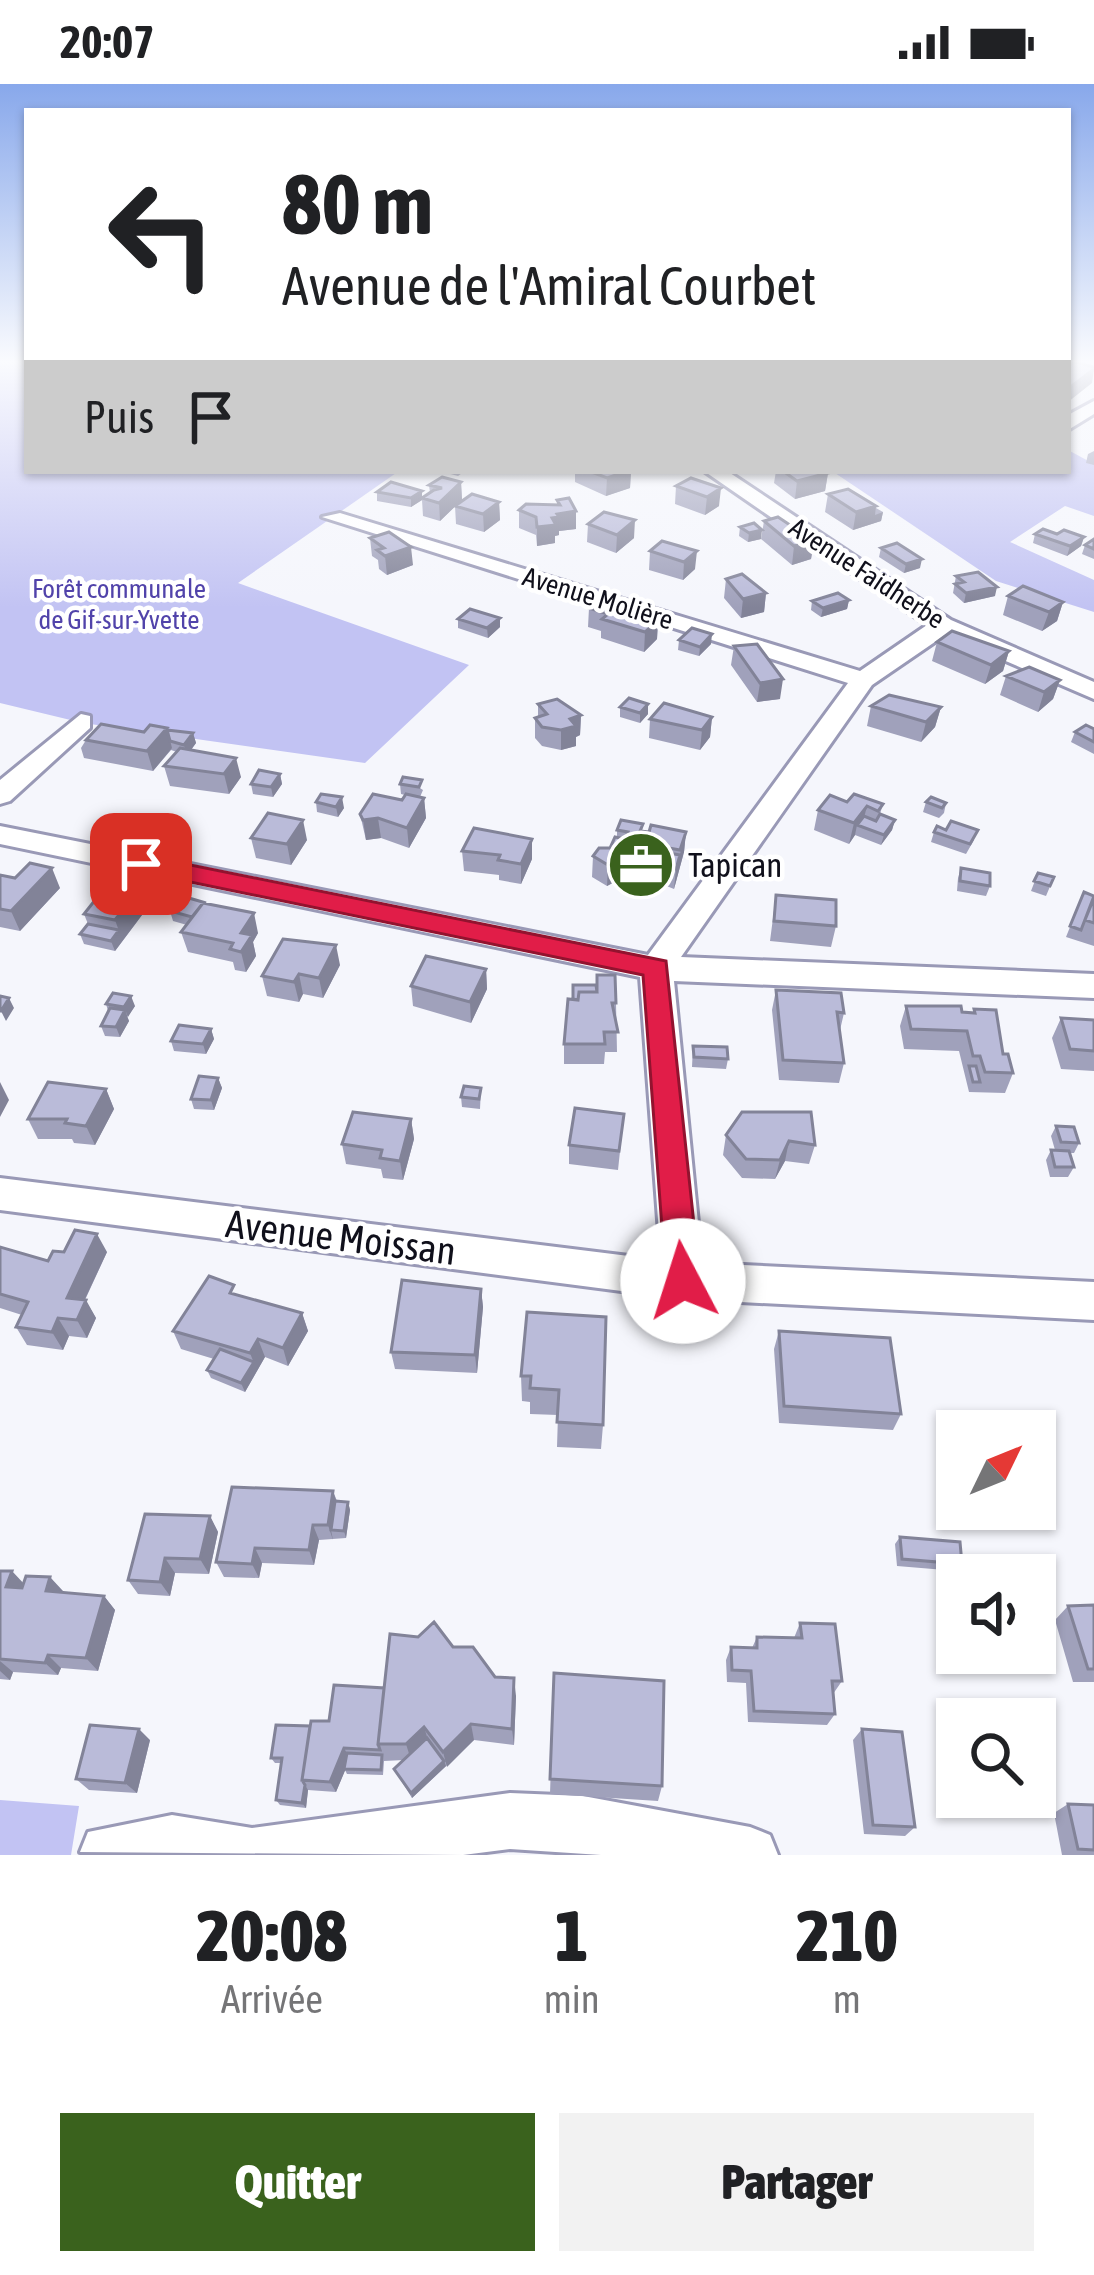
<!DOCTYPE html>
<html lang="fr">
<meta charset="utf-8">
<style>
body{margin:0;font-family:"Asap Condensed",sans-serif;background:#f2f2f2;color:#202124;height:100vh;display:flex;flex-direction:column;font-size:45px;white-space:nowrap}
*{box-sizing:border-box;margin:0}
p{font-size:39px;color:#757577}
.icon{flex:none;width:66px;height:66px;fill:none;stroke:currentColor;stroke-width:2;stroke-linecap:round;stroke-linejoin:round}
.map{position:relative;height:1771px;overflow:hidden}
.side{display:flex;flex-direction:column;background:#fff;flex:1}
.side>*{flex:none}
.banner{position:absolute;left:24px;top:24px;width:1047px;height:366px;border-radius:0px;box-shadow:0 3px 9px #0004;background:#fff;color:#202124;overflow:hidden}
.needle{width:78px;rotate:47deg}
.buttons{position:absolute;left:936px;top:1326px;display:grid;gap:24px}
.buttons a{display:grid;place-items:center;width:120px;height:120px;border-radius:0px;background:#fff;box-shadow:0 3px 9px #0004;font-size:60px}
.pin{position:absolute;display:grid;place-items:center;width:102px;height:102px;color:#fff;margin:-51px;border-radius:24px;box-shadow:0 6px 18px #0006}
.me{position:absolute;width:132px;margin:-66px;rotate:355deg;stroke-linejoin:round;filter:drop-shadow(0 0 9px #0008)}
.turn{display:flex;align-items:center;gap:42px;height:252px;padding:0 60px;font-size:54px}
.turn .icon{width:156px;height:156px;stroke-width:2.5}
.turn b{display:block;font-size:84px;line-height:102px}
.then{display:flex;align-items:center;height:114px;padding:0 60px;background:#0003;gap:24px;font-size:45px}
.eta{display:flex;justify-content:space-evenly;align-items:center;height:204px;text-align:center}
.eta b{font-size:72px;font-weight:800;line-height:84px}
.primary-button{display:flex;gap:24px;margin-top:auto;padding:24px 60px}
.primary-button a{flex:1;height:138px;border-radius:0px;background:#3a621d;color:#fff;font-size:48px;font-weight:800;line-height:138px;text-align:center}
.primary-button a+a{background:#f2f2f2;color:#202124}
.status{display:flex;justify-content:space-between;align-items:center;height:84px;padding:0 60px;background:#fff;direction:ltr}
.status svg{height:33px;fill:currentColor}
.map>svg:first-child{display:block}
.green{fill:#c2c3f3}
.lines{fill:none;stroke-linecap:round;stroke-linejoin:round}
.minor-casing{stroke:#9999b6;stroke-width:6}
.minor{fill:#fff;fill-rule:evenodd}
.wall{fill:#a0a1bb}
.shaded-wall{fill:#828398}
.building{fill:#babbd9;stroke:#828398;stroke-width:3}
.route{fill:#e11d48;stroke:#92132f;stroke-width:3}
.labels{text-anchor:middle;dominant-baseline:central;stroke-width:9;stroke-linejoin:round;paint-order:stroke}
.far-street-label{font-size:27px;fill:#10101b;stroke:#fff}
.far-park-label{font-size:27px;fill:#5143aa;stroke:#fff}
.poi-label{font-size:33px;fill:#10101b;stroke:#fff;text-anchor:start}
.near-street-label{font-size:39px;fill:#10101b;stroke:#fff}
</style>
<div class="status"><b>20:07</b><svg viewBox="0 0 49 12"><path d="M0 12V9h3v3zM5 12V6h3v6zM10 12V3h3v9zM15 12V0h3v12zM26 1h20v11H26zM47 4h2v5h-2z"/></svg></div>
<div class="map">
<svg width="1094" height="1771" viewBox="0 0 1094 1771">
<rect width="100%" height="100%" fill="#f5f6fc"/>
<path class="green" d="M0,276H27V387H399L238,499L469,581L365,679L83,639L0,619Z
M1068,366L1094,380V432L1065,422L1010,458L1094,496V528L996,497L832,387H1068Z
M0,1716L79,1722L71,1771H0Z"/>
<g class="lines">
<defs>
<path id="minor" d="M1094,317V330L1068,346V331Z
M704,387H727L951,536L1094,598V615L945,551L872,601L681,873L1094,890V914L674,897L702,1179L1094,1198V1236L683,1215L0,1126V1094L661,1176L640,893L0,760V742L648,871L848,599L322,433L340,429L860,587L927,541Z
M81,630L90,632V644L10,717L0,720V696Z
M510,1709L583,1712L750,1743L770,1751L778,1771H601L510,1765L463,1771L80,1768L88,1748L172,1731L252,1744Z"/>
</defs>
<use href="#minor" class="minor-casing"/>
<use href="#minor" class="minor"/>
</g>
<path class="wall" d="M1094,367V381L1086,379L1088,370Z
M439,387H465L458,392Z
M575,387H631L630,404L606,412L575,398Z
M776,387H824L828,389L825,407L795,415L774,399Z
M691,394L719,422L705,431L675,420L676,402Z
M461,398L462,416L456,421L499,418L500,436L484,448L456,440L455,422L440,437L423,432L422,416L411,423L377,417V408L422,414L430,409L429,401Z
M828,410L876,424L883,428L881,437L853,446L825,428Z
M557,416L576,427V445L559,447V451L555,452V459L537,462L536,451L519,444V426L557,421Z
M764,437L814,457L811,475L792,481L761,455Z
M588,440L634,454L616,469L587,458Z
M740,443L761,455L748,458L739,452Z
M1035,450H1057L1084,453L1081,462L1067,472L1033,459Z
M370,454L413,481L387,491L379,485L378,476L372,472Z
M1094,455V475L1082,470L1085,461Z
M662,457L695,485L683,496L649,486L650,467Z
M881,464L920,484L904,489L879,473Z
M956,492L995,512L964,519L953,509Z
M726,495L766,509L764,528L741,534L724,514Z
M1008,512L1063,518L1057,537L1042,547L1003,531Z
M849,516L847,525L821,533L811,526L812,517Z
M589,524L658,536L657,555L644,568L601,554V547L588,543Z
M458,535L500,543L488,554L458,544Z
M679,556L711,560L699,572L678,566Z
M937,558L1009,567L1003,587L985,600L932,577Z
M734,562L780,615L757,618L731,581Z
M1006,592L1060,596L1053,615L1038,628L1000,611Z
M538,620L581,631L580,651L576,653V662L561,666L542,662L535,654V634L538,633Z
M648,620V630L640,639L620,633V623Z
M871,622L941,623L935,643L921,658L867,642Z
M712,633L710,653L700,666L649,654L650,635Z
M1094,645V670L1071,658L1075,648Z
M167,646L193,649L196,659L191,666L241,693L229,710L170,702L164,682L177,668L171,666L153,687L84,674L81,664L86,656Z
M280,690L282,700L273,713L253,710L251,700Z
M403,693L423,706L420,713L424,714L426,734L409,764L381,754L366,756L360,730L402,716L405,711L401,710L400,700Z
M316,718L344,724L338,733L317,728Z
M847,718L883,720L880,730L895,736L892,746L881,761L855,751L849,760L814,746L818,726Z
M926,718L946,719L944,729L939,734L923,728Z
M643,740L642,747L686,748L684,768L674,805L654,797L653,800L620,795L607,802L592,793L593,772L610,764L617,754V746Z
M934,748L974,756L966,770L931,758Z
M251,754L307,756L291,781L256,774Z
M532,755V775L521,800L499,796V791L464,787L462,767Z
M961,784L990,802L986,812L957,807L958,794Z
M1038,789L1054,793L1046,812L1031,807Z
M0,791L15,794L60,804L20,847L0,843Z
M1084,808L1094,813V862L1066,853Z
M776,811L836,842L831,863L770,857Z
M148,823L115,867L84,860L80,850L88,840L84,830Z
M170,827L258,849L253,858L256,872L246,888L235,886L233,878L188,868L181,848L187,841L173,837Z
M340,881L323,914L303,910L299,918L267,912L262,892Z
M486,885L487,905L471,939L413,922L411,902Z
M776,906L844,929L840,946L844,979L839,999L779,996L772,926Z
M573,915L616,919L617,968H605L604,980H564V960Z
M106,920L135,922L127,933L129,937L120,953L105,952L101,942L108,927Z
M906,922L973,929L974,925L1013,989L1005,1009L969,1008L959,967L904,965L900,942Z
M1061,934L1094,936V987L1061,985L1052,954Z
M211,945L214,955L206,970L174,967L171,957Z
M693,962L728,975L726,985L692,983Z
M218,994L222,1004L214,1026L194,1025L191,1015Z
M481,1004L480,1025L462,1023L461,1013Z
M106,1005L114,1025L95,1061L74,1059L72,1055H38L28,1035Z
M811,1028L815,1061L809,1080L785,1077L775,1095L742,1094L723,1071L726,1051Z
M624,1030L618,1086L569,1080V1061Z
M411,1035L414,1055L403,1096L383,1094L381,1085L346,1080L342,1060Z
M1056,1042L1079,1059L1074,1069H1069L1074,1083L1068,1093H1050L1046,1076L1051,1066H1055L1051,1052Z
M0,1163L48,1177L64,1168H107L85,1216L96,1234L87,1254L69,1252L63,1266L27,1261L16,1243L22,1231L0,1224Z
M481,1205L483,1223L477,1289L395,1285L391,1268Z
M238,1211L302,1229L308,1247L288,1282L265,1273L245,1308L211,1294L207,1286L214,1275L181,1265L173,1247Z
M527,1228L603,1341L601,1365L557,1363L558,1331L530,1330V1318L522,1317L521,1292Z
M779,1247L901,1330L893,1346L779,1339L774,1265Z
M333,1407L337,1417L348,1418L350,1426L346,1454L319,1456L314,1481L262,1479L259,1494L224,1493L216,1478Z
M210,1432L218,1448L209,1490L175,1489L170,1512L138,1510L128,1496Z
M900,1453L962,1480L957,1487L897,1482L895,1460Z
M0,1487L24,1500L50,1493L62,1509L104,1512L115,1526L98,1587L61,1584L58,1591L13,1588L10,1596L0,1595Z
M1094,1521V1598H1073L1055,1536L1068,1522Z
M800,1539L842,1597L833,1610L835,1630L827,1641L748,1638L746,1599L727,1598L726,1576L731,1563L752,1564L757,1553L794,1554Z
M453,1563L495,1593L516,1612L514,1661L474,1656L412,1714L394,1685L404,1676L384,1677L383,1691L347,1690L345,1686L336,1708L308,1706L306,1724L280,1721L276,1716L281,1679H275L271,1674L310,1642L329,1637Z
M554,1589L662,1702L658,1717L550,1710Z
M862,1645L915,1743L905,1752L864,1750L853,1656Z
M150,1656L137,1709L89,1706L76,1695Z
M1068,1720L1094,1721V1771H1062L1054,1729Z"/>
<path class="shaded-wall" d="M1094,285L1092,299L1068,318V305Z
M631,387L630,404L606,412L607,394Z
M828,389L825,407L795,415L797,397Z
M461,398L462,416L440,437L439,419Z
M721,404L719,422L705,431L707,413Z
M422,407V416L411,423V414Z
M499,418L500,436L484,448L483,430Z
M876,422L875,431L883,428L881,437L853,446L856,428Z
M576,427V445L559,447V451L555,452V459L537,462V443L557,430Z
M635,436L634,454L616,469L617,451Z
M762,446L761,455L748,458L749,449Z
M1084,453L1081,462L1067,472L1070,462Z
M814,457L811,475L792,481L794,462Z
M411,463L413,481L387,491L385,472Z
M697,467L695,485L683,496L684,478Z
M922,475L920,484L904,489L906,480Z
M997,503L995,512L964,519L966,509Z
M766,509L764,528L741,534L743,515Z
M849,516L847,525L821,533L823,524Z
M1063,518L1057,537L1042,547L1049,528Z
M500,534V543L488,554L487,544Z
M658,536L657,555L644,568L645,548Z
M712,550L711,560L699,572L700,563Z
M1009,567L1003,587L985,600L991,581Z
M783,595L780,615L757,618L760,599Z
M1060,596L1053,615L1038,628L1044,608Z
M648,620V630L640,639V629Z
M941,623L935,643L921,658L926,638Z
M581,631L580,651L576,653V662L561,666V646L570,635Z
M712,633L710,653L700,666L702,646Z
M167,644L172,664L153,687L147,667Z
M193,649L196,659L187,671L184,661Z
M236,674L241,693L229,710L224,690Z
M280,690L282,700L273,713L271,703Z
M342,713L344,724L338,733L336,723Z
M424,714L426,734L409,764L407,744Z
M867,722L862,742L857,741L855,751L849,760L854,739Z
M378,734L381,754L366,756L363,736Z
M303,736L307,756L291,781L287,760Z
M895,736L892,746L881,761L884,751Z
M686,748L684,768L674,805L676,785Z
M532,755V775L521,800V780Z
M621,774L620,795L607,802L608,781Z
M52,784L60,804L20,847L11,827Z
M141,803L148,823L115,867L111,857L119,847L115,836Z
M254,829L258,849L253,858L256,872L246,888L241,868V849Z
M336,861L340,881L323,914L319,894Z
M486,885L487,905L471,939L470,918Z
M299,890L303,910L299,918L294,898Z
M131,912L135,922L128,933L124,923Z
M9,914L14,924L6,937L1,927Z
M125,926L129,937L120,953L116,943Z
M211,945L214,955L206,970L203,960Z
M218,994L222,1004L214,1026L211,1016Z
M0,998L9,1016L0,1033Z
M106,1005L114,1025L95,1061L86,1042Z
M411,1035L414,1055L403,1096L400,1077Z
M789,1057L785,1077L775,1095L780,1076Z
M97,1150L107,1168L77,1232L67,1214Z
M481,1205L483,1223L477,1289L475,1271Z
M86,1216L96,1234L87,1254L77,1236Z
M302,1229L308,1247L288,1282L283,1264Z
M58,1234L69,1252L63,1266L52,1248Z
M258,1255L265,1273L257,1287L250,1269Z
M254,1278L257,1287L245,1308L241,1299Z
M333,1407L338,1422L331,1446L333,1456L328,1441Z
M348,1418L350,1426L346,1454L344,1447Z
M210,1432L218,1448L209,1490L200,1475Z
M313,1441L319,1456L314,1481L309,1466Z
M255,1464L262,1479L259,1494L252,1480Z
M165,1474L175,1489L170,1512L160,1498Z
M12,1487L26,1502L20,1517L6,1503Z
M50,1493L63,1507L58,1521L46,1507Z
M104,1512L115,1526L98,1587L86,1574Z
M48,1571L61,1584L58,1591L45,1579Z
M0,1577L13,1588L10,1596L0,1587Z
M514,1594L516,1612L514,1661L512,1645Z
M471,1640L474,1656L447,1683L443,1668Z
M424,1643L429,1659L411,1676L406,1660Z
M139,1645L150,1656L137,1709L125,1699Z
M344,1664L350,1675L336,1708L330,1698Z
M444,1677L446,1682L412,1714L411,1709Z
M305,1701L308,1706L306,1724L302,1719Z"/>
<path class="building" d="M1075,278L1094,283V285L1068,305V282Z
M589,387H628L607,394Z
M783,387H824L828,389L797,397Z
M442,393L461,398L439,419L422,414L434,406L442,404L429,401Z
M691,394L721,404L707,413L676,402Z
M391,398L422,407L411,414L377,408Z
M848,405L876,422L856,428L828,410Z
M472,410L499,418L483,430L455,422Z
M569,414L576,427L557,430L559,433L552,434L556,441L537,443L536,433L519,426L526,420L560,421L557,416Z
M604,428L635,436L617,451L588,440Z
M778,433L814,457L794,462L764,437Z
M754,439L762,446L749,449L740,443Z
M1043,445L1057,450L1064,446L1084,453L1070,462L1035,450Z
M389,448L411,463L385,472L377,466L384,464L370,454Z
M1094,455V465L1085,461Z
M662,457L697,467L684,478L650,467Z
M897,459L922,475L906,480L881,464Z
M978,488L997,503L966,509L955,500L964,498L956,492Z
M742,490L766,509L743,515L726,495Z
M1023,502L1063,518L1049,528L1008,512Z
M838,509L849,516L823,524L812,517Z
M598,516L658,536L645,548L602,535L608,530L589,524Z
M470,525L500,534L487,544L458,535Z
M692,544L712,550L700,563L679,556Z
M952,547L1009,567L991,581L937,558Z
M757,560L783,595L760,599L734,562Z
M1029,583L1060,596L1044,608L1006,592Z
M889,611L941,623L926,638L871,622Z
M629,614L648,620L640,629L620,623Z
M557,615L581,631L570,635L576,642L561,646L542,643L535,634L547,630L538,620Z
M664,619L712,633L702,646L650,635Z
M101,640L144,648L150,641L167,644L147,667L86,656Z
M1086,641L1094,645V658L1075,648Z
M167,646L193,649L184,661L170,657Z
M180,664L236,674L224,690L164,682Z
M259,686L280,690L271,703L251,700Z
M403,693L422,696L419,703L400,700Z
M321,710L342,713L336,723L316,718Z
M373,710L402,716L406,710L424,714L407,744L378,734L363,736L360,730Z
M854,710L883,720L878,727L867,722L854,739L818,726L830,711L847,718Z
M931,713L946,719L942,724L926,718Z
M268,729L303,736L287,760L251,754Z
M880,730L895,736L884,751L857,741L864,732L876,737Z
M621,736L643,740L640,747L649,748L651,741L686,748L680,766L669,764L668,769L680,771L676,785L640,770L637,777L621,774L608,781L593,772L599,764H610L615,753L625,755L628,748L617,746Z
M951,737L978,746L970,760L934,748L937,742L946,746Z
M474,744L532,755L521,780L498,776L500,771L462,767Z
M30,779L52,784L11,827L0,825V791L15,794Z
M639,780L656,783L654,790L637,787Z
M961,784L990,789V802L960,797Z
M1038,789L1054,793L1050,802L1034,797Z
M111,796L141,803L115,836L84,830Z
M1084,808L1094,812L1081,846L1070,842Z
M776,811L836,816V842L774,837Z
M182,812L206,819H203L192,833L170,827Z
M1094,814V839L1085,836Z
M203,819L254,829L241,849L252,851L241,868L230,865L233,859L181,848Z
M88,840L119,846L111,857L80,850Z
M283,855L336,861L319,894L299,890L294,898L262,892Z
M426,872L486,885L470,918L411,902Z
M597,891H615L616,919H612L618,948H604L605,960H564L568,915L578,916L579,908H597Z
M573,901H596L597,908H579L578,916L573,915Z
M776,906L841,909L844,929L837,928L844,979L783,976Z
M113,909L131,912L124,923L106,920Z
M0,912L9,914L1,927H0Z
M906,922H961L962,928L975,929L974,925L996,926L1003,970H1008L1013,989L985,988L980,972H973L967,947L911,945Z
M110,924L125,926L116,943L101,942Z
M1061,934L1094,936V967L1070,965Z
M179,941L211,945L203,960L171,957Z
M693,962L727,963L728,975L694,973Z
M969,982H976L980,998H973Z
M199,992L218,994L211,1016L191,1015Z
M48,998L106,1005L86,1042L65,1039L67,1035H28Z
M464,1002L481,1004L479,1015L461,1013Z
M575,1024L624,1030L619,1067L569,1061Z
M353,1028L411,1035L400,1077L380,1074L382,1066L342,1060Z
M742,1028H811L815,1061L789,1057L780,1076L746,1075L726,1051Z
M1056,1042L1074,1043L1079,1059L1061,1058Z
M1051,1066L1069,1067L1074,1083H1055Z
M75,1146L97,1150L67,1214L86,1216L77,1236L58,1234L52,1248L16,1243L28,1218L0,1210V1163L48,1177L53,1167L64,1168Z
M209,1192L234,1201L230,1209L302,1229L283,1264L258,1255L250,1269L173,1247Z
M402,1196L481,1205L475,1271L391,1268Z
M527,1228L606,1233L603,1341L557,1338L559,1306L530,1304L531,1292H521Z
M779,1247L890,1254L901,1330L784,1322Z
M220,1265L254,1278L241,1299L207,1286Z
M232,1403L333,1407L328,1441H313L309,1466L255,1464L252,1480L216,1478Z
M335,1417L348,1418L344,1447L331,1446Z
M145,1430L210,1432L200,1475L165,1474L160,1498L128,1496Z
M900,1453L960,1458L962,1480L902,1475Z
M0,1487H12L6,1503L22,1504L26,1492L50,1493L46,1507L104,1512L86,1574L48,1571L45,1579L0,1575Z
M1094,1521V1585H1088L1068,1522Z
M434,1538L453,1563H473L495,1593L514,1594L512,1645L471,1640L443,1668L424,1643L406,1660H378L390,1550L418,1553Z
M800,1539L835,1540L842,1597H832L835,1630L754,1627L751,1587L732,1586L731,1563L757,1564V1553L802,1554Z
M554,1589L664,1597L662,1702L550,1695Z
M334,1601L384,1604L378,1660L380,1666L344,1664L330,1698L302,1696L311,1637H329Z
M90,1641L139,1645L125,1699L76,1695Z
M276,1641L310,1642L302,1696L305,1701L302,1719L276,1716L282,1674H271Z
M862,1645L902,1648L915,1743L873,1741Z
M427,1654L444,1677L411,1709L394,1685Z
M347,1669L382,1671L381,1686L344,1685Z
M1068,1720L1094,1721V1766L1078,1765Z"/>
<linearGradient id="sky" x2="0" y2="1"><stop stop-color="#88a8eb"/><stop offset="0.53" stop-color="#fafbfe"/><stop offset="1" stop-color="#fafbfe" stop-opacity="0"/></linearGradient>
<rect width="1094" height="524" fill="url(#sky)"/>
<path class="route" d="M141,771L666,877L700,1197L695,1207L683,1212L671,1207L666,1197L643,891L132,786V774Z"/>
<defs>
<symbol id="office-disc" viewBox="-11 -11 22 22"><circle r="9.5" fill="#3a621d" stroke="#fff"/><path d="M-6-3h4V-5.5h4V-3h4V5H-6ZM-1-4.5V-3h2v-1.5ZM-6 0V1H6V0Z" fill="#fff"/></symbol>
</defs>
<g fill-rule="evenodd">
<use href="#office-disc" x="603" y="743" width="76" height="76"/>
</g>
<g class="labels">
<g class="far-street-label">
<text transform="translate(867 489) rotate(33)">Avenue Faidherbe</text>
<text transform="translate(598 514) rotate(17)">Avenue Molière</text>
</g>
<g class="far-park-label">
<text x="119" y="504">Forêt communale<tspan x="119" dy="31">de Gif-sur-Yvette</tspan></text>
</g>
<g class="poi-label">
<text x="688" y="781">Tapican</text>
</g>
<g class="near-street-label">
<text transform="translate(341 1153) rotate(7)">Avenue Moissan</text>
</g>
</g>
</svg>
<div class="buttons">
<a><svg class="needle" viewBox="-14 -14 28 28"><path d="M0-13l5 13h-10z" fill="#e53935"/><path d="M0 13l5-13h-10z" fill="#757577"/></svg></a>
<a><svg class="icon" aria-label="sound" viewBox="0 0 24 24"><path d="M4 9h4l5-4v14l-5-4H4zM17 9q2 3 0 6"/></svg></a>
<a><svg class="icon" aria-label="search" viewBox="0 0 24 24"><circle cx="10" cy="10" r="6"/><path d="M15 15l6 6"/></svg></a>
</div>
<div class="pin" style="left:141px;top:780px;background:#d93025"><svg class="icon" aria-label="arrive" viewBox="0 0 24 24"><path d="M6 21V4h12l-3 4 3 4H6"/></svg></div>
<svg class="me" style="left:683px;top:1197px" viewBox="-20 -20 40 40"><circle r="19" fill="#fff"/><path d="M0-13L10 11 0 6-10 11z" fill="#e11d48"/></svg>
<div class="banner">
<div class="turn"><svg class="icon" aria-label="left" viewBox="0 0 24 24"><path d="M17 20v-9H6M10 6l-5 5 5 5"/></svg><div><b>80 m</b>Avenue de l'Amiral Courbet</div></div>
<div class="then">Puis<svg class="icon" aria-label="arrive" viewBox="0 0 24 24"><path d="M6 21V4h12l-3 4 3 4H6"/></svg></div>
</div>
</div>
<section class="side">
<div class="eta">
<div><b>20:08</b><p>Arrivée</p></div>
<div><b>1</b><p>min</p></div>
<div><b>210</b><p>m</p></div>
</div>
<div class="primary-button"><a>Quitter</a><a>Partager</a></div>
</section>
